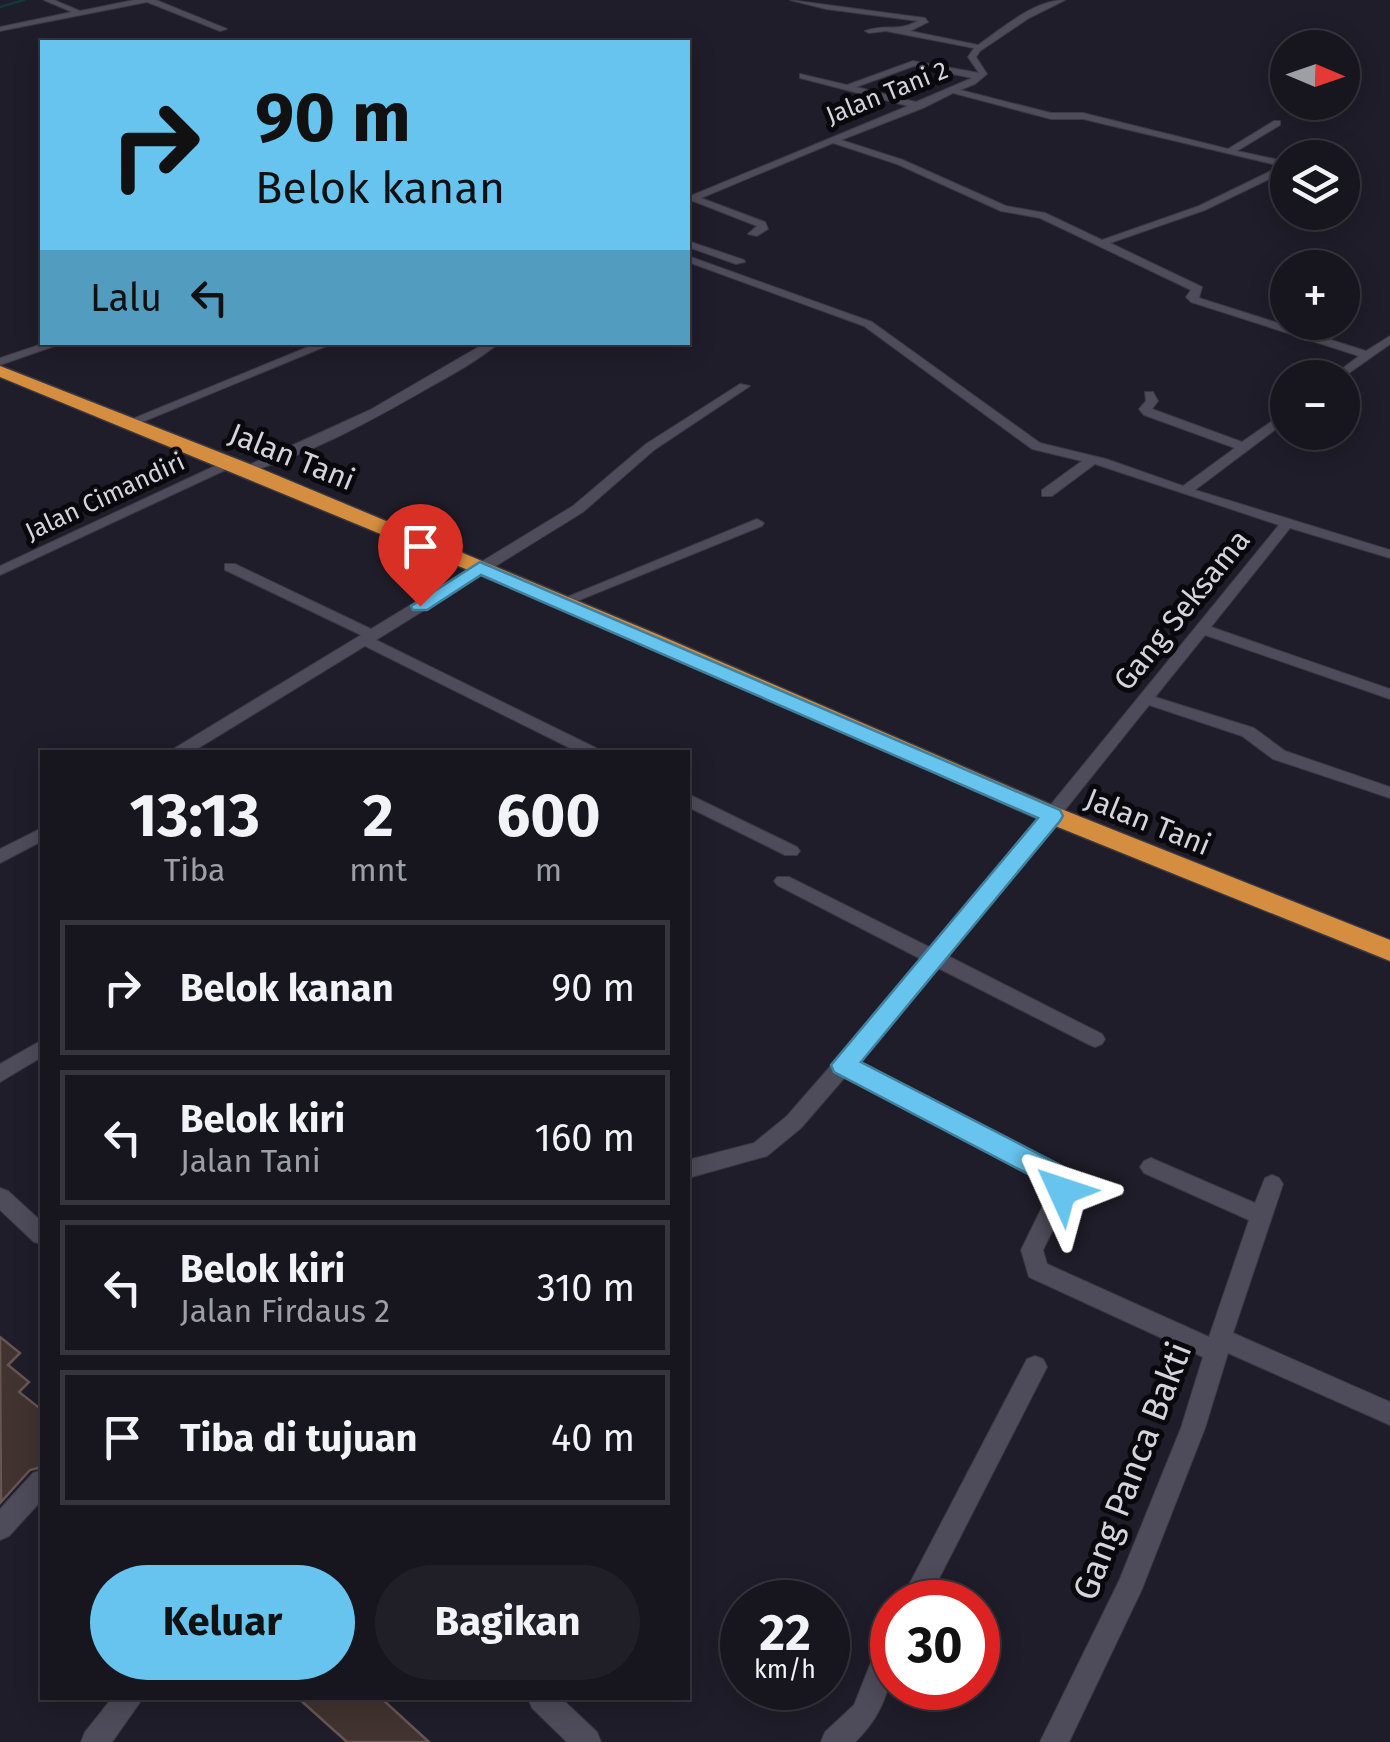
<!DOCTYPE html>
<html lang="id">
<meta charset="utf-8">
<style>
body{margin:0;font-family:"Fira Sans",sans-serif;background:#201f28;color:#f1f3f6;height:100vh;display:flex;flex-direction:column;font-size:38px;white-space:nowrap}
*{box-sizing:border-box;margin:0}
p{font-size:32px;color:#9e9fa4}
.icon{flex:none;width:55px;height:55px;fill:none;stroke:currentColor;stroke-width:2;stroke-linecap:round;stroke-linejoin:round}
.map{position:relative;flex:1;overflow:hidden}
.sheet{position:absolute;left:40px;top:750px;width:650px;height:950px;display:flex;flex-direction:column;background:#17161f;border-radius:0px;box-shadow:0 5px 25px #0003,0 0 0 2px #36353d}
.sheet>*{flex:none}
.hud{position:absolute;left:40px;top:40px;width:650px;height:305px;border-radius:0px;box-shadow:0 5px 25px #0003,0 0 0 2px #36353d;background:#66c4ef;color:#111;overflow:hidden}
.needle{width:65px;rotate:92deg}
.controls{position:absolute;left:1270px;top:30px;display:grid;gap:20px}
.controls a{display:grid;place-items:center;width:90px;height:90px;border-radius:50%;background:#17161f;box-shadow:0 5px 25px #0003,0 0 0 2px #36353d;font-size:50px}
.speed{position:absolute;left:720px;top:1580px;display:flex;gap:20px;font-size:50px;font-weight:700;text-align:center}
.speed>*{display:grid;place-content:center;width:130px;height:130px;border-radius:50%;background:#17161f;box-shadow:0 5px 25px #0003,0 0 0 2px #36353d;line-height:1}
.speed small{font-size:25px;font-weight:400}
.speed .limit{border:15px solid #d22;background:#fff;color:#111}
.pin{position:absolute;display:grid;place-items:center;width:85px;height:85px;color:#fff;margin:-102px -42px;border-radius:50% 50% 50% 0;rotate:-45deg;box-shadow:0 0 10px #0007}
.pin .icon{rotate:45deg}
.me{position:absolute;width:110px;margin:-55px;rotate:312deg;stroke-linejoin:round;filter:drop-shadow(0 0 8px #0008)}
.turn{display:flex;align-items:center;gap:35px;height:210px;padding:0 50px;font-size:45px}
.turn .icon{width:130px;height:130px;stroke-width:2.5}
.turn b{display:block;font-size:70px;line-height:85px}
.then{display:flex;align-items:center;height:95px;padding:0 50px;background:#0003;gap:20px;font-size:38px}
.eta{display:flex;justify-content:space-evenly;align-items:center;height:170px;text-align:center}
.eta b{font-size:60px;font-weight:700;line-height:70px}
.button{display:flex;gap:20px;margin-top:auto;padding:20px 50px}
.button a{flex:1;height:115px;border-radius:60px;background:#66c4ef;color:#111;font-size:40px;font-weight:700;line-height:115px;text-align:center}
.button a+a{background:#201f28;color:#f1f3f6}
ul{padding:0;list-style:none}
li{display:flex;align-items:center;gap:30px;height:135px;margin:0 20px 15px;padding:0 30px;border:5px solid #36353d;border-radius:0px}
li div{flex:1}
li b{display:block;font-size:38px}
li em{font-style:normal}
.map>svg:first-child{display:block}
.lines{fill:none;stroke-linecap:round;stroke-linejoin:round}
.stream{stroke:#10383e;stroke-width:2.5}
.building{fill:#41332f;stroke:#665652;stroke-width:2.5}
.minor-casing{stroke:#3a3842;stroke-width:2}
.highway-casing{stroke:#3a3842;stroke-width:3}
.minor{fill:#4e4c5a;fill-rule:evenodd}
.highway{fill:#d58e3f;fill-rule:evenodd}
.route{fill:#66c4ef;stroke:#427f9b;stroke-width:2.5}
.labels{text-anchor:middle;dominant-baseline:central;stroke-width:10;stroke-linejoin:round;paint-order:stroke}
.far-street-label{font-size:25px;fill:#d5d4dd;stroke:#09080d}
.street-label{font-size:30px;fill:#d5d4dd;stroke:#09080d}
.near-street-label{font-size:35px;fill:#d5d4dd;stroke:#09080d}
</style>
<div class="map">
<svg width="1390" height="1742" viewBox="0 0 1390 1742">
<rect width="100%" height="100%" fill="#1f1d29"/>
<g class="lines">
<path class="stream" d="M0,7L24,0"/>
</g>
<path class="building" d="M0,1337L20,1353L8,1365L29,1382L19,1392L42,1410V1467L30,1470L1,1502Z
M298,1698H381L429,1742H347Z"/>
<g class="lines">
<defs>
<path id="minor" d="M44,0H54L80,11L134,0H156L227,29L220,31L147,2L0,31V27L72,12Z
M790,0L925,18L928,22L910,31L978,45C1003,28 1034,0 1065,0L1029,18L980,51L976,57L987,74L975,84L960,90L1051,113H1083L1228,149L1274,121H1280V125L1237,151L1288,162V170L1205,210L1110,243L1202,287L1199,298L1366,351L1390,336V344L1342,378H1330L1359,356L1191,302L1186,297L1191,290L1040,218L1001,211L897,164L833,143L701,198L765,222L768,229L757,236L748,234L757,226L693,201L688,203V197L908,106L800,78V74L847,85L913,61L979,73L968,57L974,48L886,31L869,33L865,31C887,23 895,33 918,21L826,9ZM914,66L972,78L916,102L856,87ZM953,93L1051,119H1083L1281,166L1199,206L1102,240L1045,213L1006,206L903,160L841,140L923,108Z
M688,241L744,260L745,262L736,264L688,247Z
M688,256L872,322L1040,443L1106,459L1183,486L1235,448L1144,415L1139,409L1146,401L1145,392H1153L1158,401L1152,409L1242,442L1288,410V420L1195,490L1390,550V558L1290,528L1211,627L1390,689V699L1205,635L1155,697L1254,728L1285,751L1390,787V798L1273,759L1242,736L1149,705L948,956L1102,1034L1105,1039L1102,1044L1095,1047L1088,1044L938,968L857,1063L1067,1173L1072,1191L1043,1250L1047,1264L1209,1337L1249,1220L1144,1173L1140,1167L1144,1161L1151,1158L1255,1203L1265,1178L1272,1175L1279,1178L1283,1184L1233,1333L1390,1402V1425L1228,1353L1205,1428L1142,1589L1069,1742H1040L1119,1581L1181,1428L1203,1357L1029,1277L1021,1250L1050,1191V1184L846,1076L801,1128L767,1156L688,1178V1160L754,1143L787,1116L923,960L777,885L774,881L777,877H789L933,949L1279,525L1095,464L1052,496H1042V490L1082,461L1032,449L864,326L688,262Z
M48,342H66L0,365V358Z
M320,342H336L130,427L120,424Z
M487,342H500C479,360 453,374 428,388C371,421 310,454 246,473L240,469L370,410Z
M740,384L750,386L654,450L583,512L376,640L596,748L598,752H578L365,646L192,752H173L175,748L361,635L225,570V564H235L371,629L573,506L646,444Z
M230,459L234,460V466L0,575V566Z
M757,519L764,523L762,526L567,605H557L555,602Z
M688,794L797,847L800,851L797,855H785L688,807Z
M42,828V841L0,863V849Z
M42,1040V1057L0,1082V1064Z
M0,1188L8,1191L42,1222V1244L34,1242L0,1210Z
M1035,1356L1043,1359L1047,1367L927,1602H900L1027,1359Z
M42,1470V1500L9,1536L0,1540V1509L33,1473Z
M892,1628C895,1674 889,1709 855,1742H821L825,1732L854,1705L883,1632Z
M112,1698H143L112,1742H81L85,1732Z
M528,1698H561L597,1732L601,1742H567L532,1708Z"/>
<path id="highway" d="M0,366L252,465L659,635L1061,809L1390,940V961L1043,821L645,643L0,377Z"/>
</defs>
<use href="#minor" class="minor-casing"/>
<use href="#highway" class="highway-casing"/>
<use href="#minor" class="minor"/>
<use href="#highway" class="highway"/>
</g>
<path class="route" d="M480,562L1060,810L1063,816L1060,821L861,1062L1064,1167L1074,1179L1071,1200L1062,1203L1052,1200L1045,1183L834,1072L831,1065L1038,818L481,575L427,610H413L411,606Z"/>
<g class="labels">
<g class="far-street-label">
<text transform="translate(887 93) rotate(-22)">Jalan Tani 2</text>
<text transform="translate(105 497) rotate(-25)">Jalan Cimandiri</text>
</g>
<g class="street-label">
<text transform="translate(292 457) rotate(22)">Jalan Tani</text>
<text transform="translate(1182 610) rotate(-51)">Gang Seksama</text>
<text transform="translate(1148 822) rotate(22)">Jalan Tani</text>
</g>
<g class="near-street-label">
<text transform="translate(1132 1471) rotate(-69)">Gang Panca Bakti</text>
</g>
</g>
</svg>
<div class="controls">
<a><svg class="needle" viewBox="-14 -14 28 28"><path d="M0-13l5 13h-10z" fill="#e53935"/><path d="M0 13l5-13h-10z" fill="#9e9fa4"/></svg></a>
<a><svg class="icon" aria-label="layers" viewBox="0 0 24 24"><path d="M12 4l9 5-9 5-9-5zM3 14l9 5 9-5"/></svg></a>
<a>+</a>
<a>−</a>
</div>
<div class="speed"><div>22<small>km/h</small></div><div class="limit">30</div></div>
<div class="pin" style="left:420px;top:606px;background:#d93025"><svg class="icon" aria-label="arrive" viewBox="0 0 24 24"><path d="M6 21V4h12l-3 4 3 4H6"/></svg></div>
<svg class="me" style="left:1062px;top:1191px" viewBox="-20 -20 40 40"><path d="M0-17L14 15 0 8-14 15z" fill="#66c4ef" stroke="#fff" stroke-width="4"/></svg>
<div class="hud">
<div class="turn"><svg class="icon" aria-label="right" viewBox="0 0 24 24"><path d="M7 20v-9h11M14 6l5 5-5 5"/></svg><div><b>90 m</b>Belok kanan</div></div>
<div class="then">Lalu<svg class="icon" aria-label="left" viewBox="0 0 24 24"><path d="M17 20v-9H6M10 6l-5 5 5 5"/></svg></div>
</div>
<section class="sheet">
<div class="eta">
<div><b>13:13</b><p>Tiba</p></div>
<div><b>2</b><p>mnt</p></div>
<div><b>600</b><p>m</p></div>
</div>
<ul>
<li><svg class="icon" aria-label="right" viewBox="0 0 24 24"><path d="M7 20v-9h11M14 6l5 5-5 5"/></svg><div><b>Belok kanan</b></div><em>90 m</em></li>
<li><svg class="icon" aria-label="left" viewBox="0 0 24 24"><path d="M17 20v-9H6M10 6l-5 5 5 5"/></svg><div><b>Belok kiri</b><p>Jalan Tani</p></div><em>160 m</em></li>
<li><svg class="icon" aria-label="left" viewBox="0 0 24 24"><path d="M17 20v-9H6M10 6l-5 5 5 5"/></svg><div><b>Belok kiri</b><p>Jalan Firdaus 2</p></div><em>310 m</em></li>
<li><svg class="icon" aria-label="arrive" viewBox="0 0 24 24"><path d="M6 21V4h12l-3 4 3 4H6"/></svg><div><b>Tiba di tujuan</b></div><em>40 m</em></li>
</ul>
<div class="button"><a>Keluar</a><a>Bagikan</a></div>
</section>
</div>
